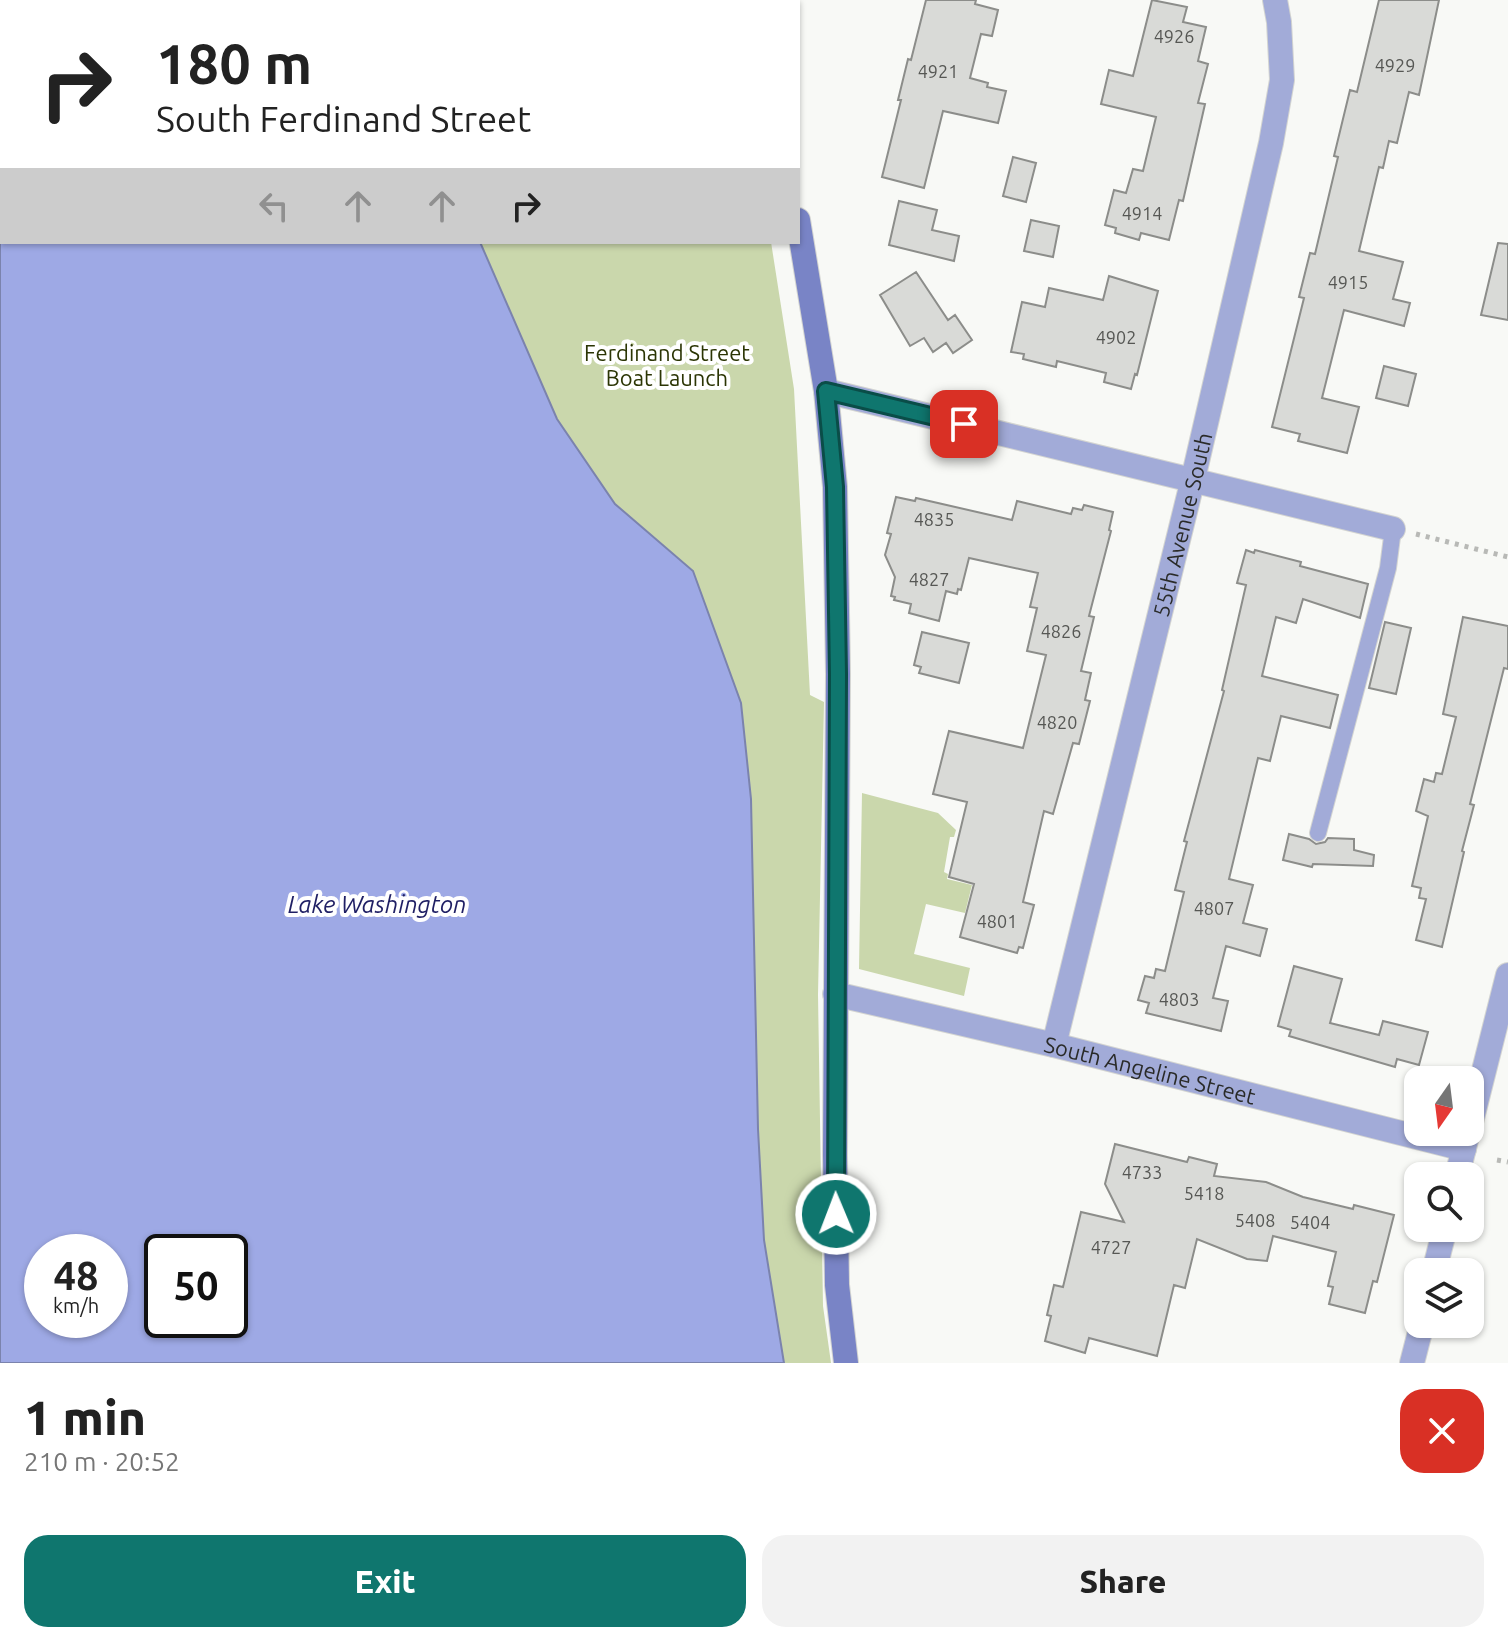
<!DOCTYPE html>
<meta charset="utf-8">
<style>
body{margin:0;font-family:Ubuntu,sans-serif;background:#f2f2f2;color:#222;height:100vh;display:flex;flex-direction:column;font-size:30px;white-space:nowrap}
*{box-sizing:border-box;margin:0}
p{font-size:26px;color:#767676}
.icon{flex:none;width:44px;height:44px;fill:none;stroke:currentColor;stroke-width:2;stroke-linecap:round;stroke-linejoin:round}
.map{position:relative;height:1363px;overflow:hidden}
.sheet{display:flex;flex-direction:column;background:#fff;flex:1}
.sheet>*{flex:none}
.hud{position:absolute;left:0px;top:0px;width:800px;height:244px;box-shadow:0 2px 6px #0004;background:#fff;color:#222;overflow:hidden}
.needle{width:52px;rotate:194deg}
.controls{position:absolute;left:1404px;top:1066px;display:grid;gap:16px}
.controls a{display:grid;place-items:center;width:80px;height:80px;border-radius:16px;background:#fff;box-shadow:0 2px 6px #0004;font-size:40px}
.speed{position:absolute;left:24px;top:1234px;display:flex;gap:16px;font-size:40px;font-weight:700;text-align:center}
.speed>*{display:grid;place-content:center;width:104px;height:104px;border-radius:50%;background:#fff;box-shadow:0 2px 6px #0004;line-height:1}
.speed small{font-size:20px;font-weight:400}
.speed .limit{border:4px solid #111;border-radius:12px;background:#fff;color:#111}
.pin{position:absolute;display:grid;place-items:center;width:68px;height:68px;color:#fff;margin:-34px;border-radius:16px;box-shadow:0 4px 12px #0006}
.me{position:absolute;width:88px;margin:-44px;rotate:359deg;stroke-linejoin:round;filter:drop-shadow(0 0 6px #0008)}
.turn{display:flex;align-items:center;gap:28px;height:168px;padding:0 24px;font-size:36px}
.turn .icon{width:104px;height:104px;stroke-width:2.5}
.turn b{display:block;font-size:56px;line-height:68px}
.lanes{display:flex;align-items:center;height:76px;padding:0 24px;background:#0003;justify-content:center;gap:40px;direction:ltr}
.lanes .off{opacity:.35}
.round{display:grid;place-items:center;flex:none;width:84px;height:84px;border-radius:24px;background:#f2f2f2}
.head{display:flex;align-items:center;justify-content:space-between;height:136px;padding:0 24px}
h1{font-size:48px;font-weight:800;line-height:60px}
.action{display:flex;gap:16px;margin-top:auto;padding:16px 24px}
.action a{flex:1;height:92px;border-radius:24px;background:#0f766e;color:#fff;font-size:32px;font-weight:800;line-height:92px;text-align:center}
.action a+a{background:#f2f2f2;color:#222}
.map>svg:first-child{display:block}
.green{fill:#cad7ac}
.water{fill:#9ea9e5;stroke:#7b83ad;stroke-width:2;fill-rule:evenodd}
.building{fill:#d9dad7;stroke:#8c8d8a;stroke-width:2}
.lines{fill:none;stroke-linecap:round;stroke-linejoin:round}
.lane-casing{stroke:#d3d4d1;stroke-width:18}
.street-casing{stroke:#d3d4d1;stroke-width:26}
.secondary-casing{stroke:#d3d4d1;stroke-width:26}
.path{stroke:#b8b9b6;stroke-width:5;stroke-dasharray:4 6;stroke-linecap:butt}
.lane{stroke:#a2abd8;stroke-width:16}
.street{stroke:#a2abd8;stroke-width:24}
.secondary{stroke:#7984c6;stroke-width:24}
.route-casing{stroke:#0a4d48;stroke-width:20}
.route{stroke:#0f766e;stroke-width:14}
.labels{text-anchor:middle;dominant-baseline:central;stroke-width:8;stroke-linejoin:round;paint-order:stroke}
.number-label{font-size:18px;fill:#565754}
.park-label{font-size:22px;fill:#2b3504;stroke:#fff}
.street-label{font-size:22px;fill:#2a2b29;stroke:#fff}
.water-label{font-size:24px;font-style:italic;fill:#1f1f64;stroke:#fff}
</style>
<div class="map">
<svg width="1508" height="1363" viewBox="0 0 1508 1363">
<rect width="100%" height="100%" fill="#f8f9f6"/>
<path class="green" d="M424,0H734V2H424Z
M480,242H771L794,389L810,695L824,702L818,995L823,1306L831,1363H783L764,1240L758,1129L751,799L741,703L693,571L615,504L557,419Z
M862,793L938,813L956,830L954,837H950L944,872L948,874L947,879L972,885L965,913L926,904L914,954L970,968L964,996L859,969Z"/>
<path class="water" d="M0,0H424L2,2V242H480L557,419L615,504L693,571L741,703L751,799L758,1129L764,1240L784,1363H0ZM42,1252H110V1320H42ZM162,1252H230V1320H162Z"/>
<path class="building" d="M926,0H976L975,4L998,10L992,36L981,34L970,78L988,83L987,87L1006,91L998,123L943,111L924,188L882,177L901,100H898L908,59L911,60Z
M1152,0L1187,7L1183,22L1206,27L1198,61L1208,64L1198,103L1205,104L1183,201L1179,200L1169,240L1141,233L1139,240L1115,233L1116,228L1105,225L1114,190L1126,193L1133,169L1143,171L1156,117L1101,104L1109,70L1133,76Z
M1379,0H1439L1419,95L1409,92L1397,143L1389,141L1383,168L1379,167L1359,251L1403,262L1393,299L1410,303L1404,326L1344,310L1322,398L1359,407L1347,453L1298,441L1300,434L1272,427L1304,298L1299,297L1310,253L1315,254L1338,157L1334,156L1350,90L1357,92Z
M1013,157L1036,163L1026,202L1003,196Z
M899,201L937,210L932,230L959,236L954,261L889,245Z
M1031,220L1059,226L1053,257L1024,251Z
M1498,243L1508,244V320L1481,315Z
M916,272L948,320L955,315L972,340L953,353L946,343L933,352L924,338L910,346L880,295Z
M1109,276L1158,291L1137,375L1135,374L1131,389L1104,382L1106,373L1057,361L1056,367L1023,359L1024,354L1011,352L1022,302L1045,307L1049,288L1103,300Z
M1384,366L1416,374L1408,406L1376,398Z
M896,497L915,501L916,498L1012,520L1017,501L1071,514L1073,508L1082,510L1084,505L1113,512L1109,530L1111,531L1089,616L1094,617L1081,671L1091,673L1085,700L1090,701L1079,744L1073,743L1053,814L1044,811L1023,902L1034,905L1023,948L1019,947L1017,953L960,937L974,884L949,877L967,802L933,794L949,731L1023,748L1046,655L1027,651L1037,608L1030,607L1038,573L969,558L961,590L958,589L957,594L946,591L939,621L909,613L911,604L894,600L895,597L891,596L895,577L885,555L891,534L887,533Z
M1246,550L1254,553L1255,550L1301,562L1300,566L1368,584L1360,618L1303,599L1296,623L1276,617L1262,676L1338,695L1330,728L1281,716L1270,761L1258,758L1229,879L1253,885L1243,923L1267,929L1260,956L1226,946L1213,998L1228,1001L1221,1031L1146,1013L1149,1003L1138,1000L1145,976L1154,978L1156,969L1165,971L1184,892L1175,890L1187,842L1184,841L1224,691L1222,690L1246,585L1237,583Z
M1463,617L1508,626V669L1504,668L1470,804L1474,805L1462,851L1464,852L1442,947L1416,940L1426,899L1419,898L1421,888L1412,886L1428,816L1416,811L1424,779L1434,782L1436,773L1442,774L1456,717L1443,714Z
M1385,622L1411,628L1396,694L1369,688Z
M922,632L969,643L959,683L919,673L921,667L914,665Z
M1289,834L1309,839L1316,844L1325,842L1328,838L1354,839V850L1374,855L1373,866L1313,864L1312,867L1283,860Z
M1294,966L1342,979L1330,1023L1379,1035L1383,1021L1428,1032L1419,1065L1397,1059L1395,1067L1289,1036L1291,1030L1278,1026Z
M1115,1144L1187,1162L1189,1157L1217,1164L1214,1176L1266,1182L1303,1197L1353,1209L1354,1205L1394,1215L1377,1282L1373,1281L1365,1313L1329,1304L1333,1287L1328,1286L1336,1252L1273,1236L1267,1261L1247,1259L1197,1239L1185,1288L1174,1285L1157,1356L1089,1338L1085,1353L1045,1341L1051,1316L1047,1315L1054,1285L1063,1287L1081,1212L1124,1222L1105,1184Z"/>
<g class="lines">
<defs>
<path id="lane" d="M1318,833L1388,568L1393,529"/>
<g id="street">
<path d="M826,391L1393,529"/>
<path id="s1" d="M835,994L1054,1045L1464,1149"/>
<path id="s2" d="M1054,1045L1193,479L1271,143L1282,80L1279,22L1275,0"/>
<path d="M1470,1126L1508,975"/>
<path d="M1457,1176L1467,1136"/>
<path d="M1434,1272L1445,1228"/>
<path d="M1412,1363L1422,1324"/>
</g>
<path id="secondary" d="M762,0V2
M798,220L826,391L835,487L838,674L835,1155L837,1285L846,1363"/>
</defs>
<use href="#lane" class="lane-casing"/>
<use href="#street" class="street-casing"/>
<use href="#secondary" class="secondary-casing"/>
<path class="path" d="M1416,534L1508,557
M1497,1160L1508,1162"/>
<use href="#lane" class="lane"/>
<use href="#street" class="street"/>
<use href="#secondary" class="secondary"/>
</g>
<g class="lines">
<defs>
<path id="route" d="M836,1214L838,674L835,487L826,391L964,424"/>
</defs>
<use href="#route" class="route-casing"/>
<use href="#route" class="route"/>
</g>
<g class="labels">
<g class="number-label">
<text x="1174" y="36">4926</text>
<text x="1395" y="65">4929</text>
<text x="938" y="71">4921</text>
<text x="1142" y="213">4914</text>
<text x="1348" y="282">4915</text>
<text x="1116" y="337">4902</text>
<text x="934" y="519">4835</text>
<text x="929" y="579">4827</text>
<text x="1061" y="631">4826</text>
<text x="1057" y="722">4820</text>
<text x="1214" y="908">4807</text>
<text x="997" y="921">4801</text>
<text x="1179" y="999">4803</text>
<text x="1142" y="1172">4733</text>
<text x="1204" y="1193">5418</text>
<text x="1255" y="1220">5408</text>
<text x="1310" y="1222">5404</text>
<text x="1111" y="1247">4727</text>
</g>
<g class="park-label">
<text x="667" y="352">Ferdinand Street<tspan x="667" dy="25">Boat Launch</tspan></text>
</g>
<g class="street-label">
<text stroke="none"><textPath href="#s2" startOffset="536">55th Avenue South</textPath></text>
<text stroke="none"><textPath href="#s1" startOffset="324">South Angeline Street</textPath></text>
</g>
<g class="water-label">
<text x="377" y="904">Lake Washington</text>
</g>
</g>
</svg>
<div class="controls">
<a><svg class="needle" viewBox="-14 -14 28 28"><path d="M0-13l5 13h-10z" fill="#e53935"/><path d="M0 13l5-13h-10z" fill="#767676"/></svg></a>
<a><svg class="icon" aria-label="search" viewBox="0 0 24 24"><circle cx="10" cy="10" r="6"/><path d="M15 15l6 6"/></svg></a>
<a><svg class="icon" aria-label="layers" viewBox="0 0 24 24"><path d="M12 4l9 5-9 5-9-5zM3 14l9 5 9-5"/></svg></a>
</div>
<div class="speed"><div>48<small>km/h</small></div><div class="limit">50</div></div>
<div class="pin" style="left:964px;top:424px;background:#d93025"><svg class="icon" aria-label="arrive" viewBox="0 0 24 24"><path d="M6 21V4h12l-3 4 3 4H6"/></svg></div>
<svg class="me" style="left:836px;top:1214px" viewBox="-20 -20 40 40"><circle r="17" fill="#0f766e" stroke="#fff" stroke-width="3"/><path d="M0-11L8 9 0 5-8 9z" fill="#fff"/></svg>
<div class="hud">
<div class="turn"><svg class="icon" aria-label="right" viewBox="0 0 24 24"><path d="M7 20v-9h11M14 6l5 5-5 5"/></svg><div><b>180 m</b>South Ferdinand Street</div></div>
<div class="lanes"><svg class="icon off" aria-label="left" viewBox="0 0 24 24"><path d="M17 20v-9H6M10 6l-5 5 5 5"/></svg><svg class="icon off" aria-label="ahead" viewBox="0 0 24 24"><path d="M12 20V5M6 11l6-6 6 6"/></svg><svg class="icon off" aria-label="ahead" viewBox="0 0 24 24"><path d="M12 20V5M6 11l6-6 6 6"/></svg><svg class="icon" aria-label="right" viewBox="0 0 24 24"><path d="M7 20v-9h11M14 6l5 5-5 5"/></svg></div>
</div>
</div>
<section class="sheet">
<div class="head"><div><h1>1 min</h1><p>210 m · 20:52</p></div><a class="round" style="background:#d93025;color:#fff"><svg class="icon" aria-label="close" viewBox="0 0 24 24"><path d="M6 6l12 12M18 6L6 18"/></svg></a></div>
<div class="action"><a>Exit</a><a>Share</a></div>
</section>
